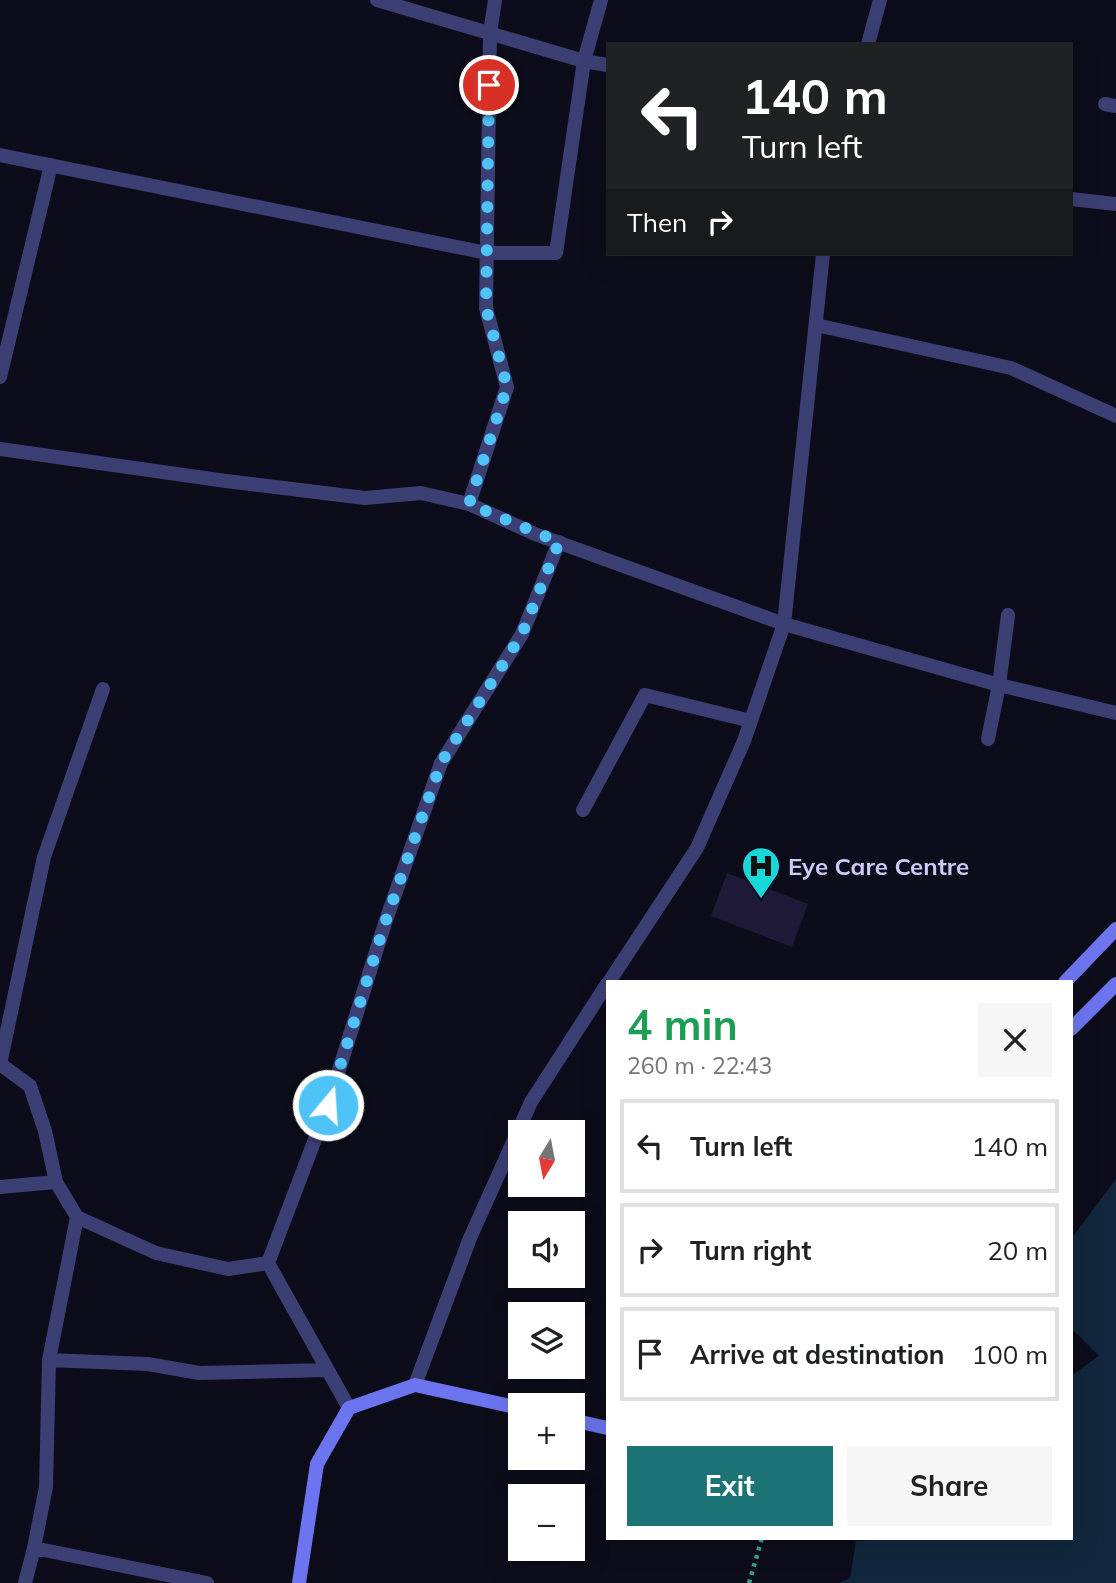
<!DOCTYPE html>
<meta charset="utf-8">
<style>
body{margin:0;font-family:Mulish,sans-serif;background:#f6f6f6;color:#202124;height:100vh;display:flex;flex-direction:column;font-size:26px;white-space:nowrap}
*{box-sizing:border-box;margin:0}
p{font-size:23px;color:#757577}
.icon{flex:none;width:38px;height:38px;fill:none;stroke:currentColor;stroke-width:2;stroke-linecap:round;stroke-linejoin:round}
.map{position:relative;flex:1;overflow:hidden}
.details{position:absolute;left:606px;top:980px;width:467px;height:560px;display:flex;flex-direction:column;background:#fff;border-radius:0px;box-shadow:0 7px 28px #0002}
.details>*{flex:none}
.banner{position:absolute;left:606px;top:42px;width:467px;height:214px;border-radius:0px;box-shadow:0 7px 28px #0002;background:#202124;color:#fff;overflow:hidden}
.needle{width:46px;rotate:190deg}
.buttons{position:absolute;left:508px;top:1120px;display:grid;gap:14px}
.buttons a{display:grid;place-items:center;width:77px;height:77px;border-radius:0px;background:#fff;box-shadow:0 7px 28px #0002;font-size:35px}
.pin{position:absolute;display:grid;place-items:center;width:60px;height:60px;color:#fff;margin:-30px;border:4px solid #fff;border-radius:50%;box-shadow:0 2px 7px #0007}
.me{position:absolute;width:77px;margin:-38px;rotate:18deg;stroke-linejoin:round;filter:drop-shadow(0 0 5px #0008)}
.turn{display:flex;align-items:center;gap:24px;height:147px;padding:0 21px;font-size:32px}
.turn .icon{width:91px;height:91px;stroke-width:2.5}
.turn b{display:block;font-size:49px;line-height:60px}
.then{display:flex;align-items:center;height:66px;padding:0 21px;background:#0003;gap:14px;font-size:26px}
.round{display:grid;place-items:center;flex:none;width:74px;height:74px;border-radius:0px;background:#f6f6f6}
.overview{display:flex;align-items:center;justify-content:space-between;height:119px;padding:0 21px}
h1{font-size:42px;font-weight:700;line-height:52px;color:#1e9e55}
.action{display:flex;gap:14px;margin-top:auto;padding:14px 21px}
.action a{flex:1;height:80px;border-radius:0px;background:#1c7375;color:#fff;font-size:28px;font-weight:700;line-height:80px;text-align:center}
.action a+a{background:#f6f6f6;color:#202124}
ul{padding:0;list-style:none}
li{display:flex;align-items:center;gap:21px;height:94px;margin:0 14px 10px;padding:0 7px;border:4px solid #e0e0e0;border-radius:0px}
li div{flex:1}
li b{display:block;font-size:26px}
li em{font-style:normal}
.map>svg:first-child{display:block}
.water{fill:#12273d}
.building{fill:#1e1a38}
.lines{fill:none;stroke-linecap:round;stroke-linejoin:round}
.path{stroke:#38a090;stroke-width:4.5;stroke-dasharray:3.5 5;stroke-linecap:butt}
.minor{stroke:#3c3f74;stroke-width:14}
.tertiary{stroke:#3c3f74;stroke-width:14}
.secondary{stroke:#6c75ef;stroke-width:14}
.route{stroke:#4fc3f7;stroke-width:12;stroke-dasharray:0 21.6}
.labels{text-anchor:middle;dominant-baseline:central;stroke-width:7;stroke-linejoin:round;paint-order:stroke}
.poi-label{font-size:24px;font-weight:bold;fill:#cbcaf9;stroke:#0d0c1a;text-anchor:start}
</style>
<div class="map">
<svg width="1116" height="1583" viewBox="0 0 1116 1583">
<rect width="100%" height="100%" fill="#0d0c1a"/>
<path class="water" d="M1116,1179V1583H839L850,1578L856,1541L905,1538H1071V1376L1099,1356L1071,1328V1239Z"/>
<path class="building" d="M727,873L808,904L792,947L711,916Z"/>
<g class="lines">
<path class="path" d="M749,1583L762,1538"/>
<path class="minor" d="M377,0L584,61L607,65
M868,44L880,0
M1105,104L1116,106
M0,155L487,253H556L584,61L601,0
M1071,199L1116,204
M816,325L1011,368L1116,416
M0,377L51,165
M469,504L507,387L486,308L490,33L495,0
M988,739L999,685L1008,615
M583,810L645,695L751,721
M609,982L697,848L744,741L784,624L823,254
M0,1064L44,857L103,689
M0,1064L30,1086L45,1131L56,1182
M0,1187L56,1182L77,1217L156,1253L228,1269L268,1263
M49,1360L148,1364L199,1373L327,1370
M415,1385L470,1238L531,1102L607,984
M349,1408L268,1263L328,1105L385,923L441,763L522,634L559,542
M34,1548L207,1583
M25,1583L34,1548L46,1487L49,1360L77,1217"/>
<path class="tertiary" d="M0,449L226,481L365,498L421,493L469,504L535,534L784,624L999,685L1116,713"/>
<path class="secondary" d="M1065,982L1116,929
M1071,1029L1116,984
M572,1420L607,1428
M299,1583L317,1464L349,1408L415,1385L520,1408"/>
</g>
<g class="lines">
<path class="route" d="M328,1105L385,923L441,763L522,634L559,542L469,504L507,387L486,308L489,85"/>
</g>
<defs>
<symbol id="hospital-pin" viewBox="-11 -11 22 30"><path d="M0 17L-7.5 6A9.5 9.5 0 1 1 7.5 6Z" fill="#17d7d9" stroke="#0d0c1a"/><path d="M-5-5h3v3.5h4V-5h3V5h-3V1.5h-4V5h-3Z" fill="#111"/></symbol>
</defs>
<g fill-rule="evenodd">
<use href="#hospital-pin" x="739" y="844" width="44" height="60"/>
</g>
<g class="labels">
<g class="poi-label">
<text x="788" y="866">Eye Care Centre</text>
</g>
</g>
</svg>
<div class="buttons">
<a><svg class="needle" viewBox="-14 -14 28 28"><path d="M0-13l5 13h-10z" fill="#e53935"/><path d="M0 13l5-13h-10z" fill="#757577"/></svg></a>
<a><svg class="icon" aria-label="sound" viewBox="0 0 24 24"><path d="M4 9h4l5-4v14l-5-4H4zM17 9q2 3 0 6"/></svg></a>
<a><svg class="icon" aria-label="layers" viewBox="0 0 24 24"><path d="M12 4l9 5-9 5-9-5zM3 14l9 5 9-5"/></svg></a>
<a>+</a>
<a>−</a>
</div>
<div class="pin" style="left:489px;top:85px;background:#d93025"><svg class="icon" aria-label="arrive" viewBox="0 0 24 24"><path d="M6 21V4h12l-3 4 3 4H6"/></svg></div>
<svg class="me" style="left:328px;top:1105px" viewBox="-20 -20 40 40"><circle r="17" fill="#4fc3f7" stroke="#fff" stroke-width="3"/><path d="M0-11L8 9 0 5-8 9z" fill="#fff"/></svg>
<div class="banner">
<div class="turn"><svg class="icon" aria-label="left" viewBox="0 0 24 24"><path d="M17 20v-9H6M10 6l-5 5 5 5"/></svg><div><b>140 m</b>Turn left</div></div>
<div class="then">Then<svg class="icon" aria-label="right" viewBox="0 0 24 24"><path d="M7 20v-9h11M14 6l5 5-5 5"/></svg></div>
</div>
<section class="details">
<div class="overview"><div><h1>4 min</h1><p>260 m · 22:43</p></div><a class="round"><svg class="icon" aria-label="close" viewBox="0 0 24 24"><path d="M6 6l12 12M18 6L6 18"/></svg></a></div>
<ul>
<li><svg class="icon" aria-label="left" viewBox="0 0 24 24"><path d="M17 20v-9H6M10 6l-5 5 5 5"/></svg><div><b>Turn left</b></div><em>140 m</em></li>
<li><svg class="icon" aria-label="right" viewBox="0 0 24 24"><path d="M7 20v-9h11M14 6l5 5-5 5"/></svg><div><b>Turn right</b></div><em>20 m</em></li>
<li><svg class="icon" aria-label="arrive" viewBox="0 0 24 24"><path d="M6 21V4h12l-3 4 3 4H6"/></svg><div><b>Arrive at destination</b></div><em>100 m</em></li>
</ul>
<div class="action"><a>Exit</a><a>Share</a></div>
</section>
</div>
